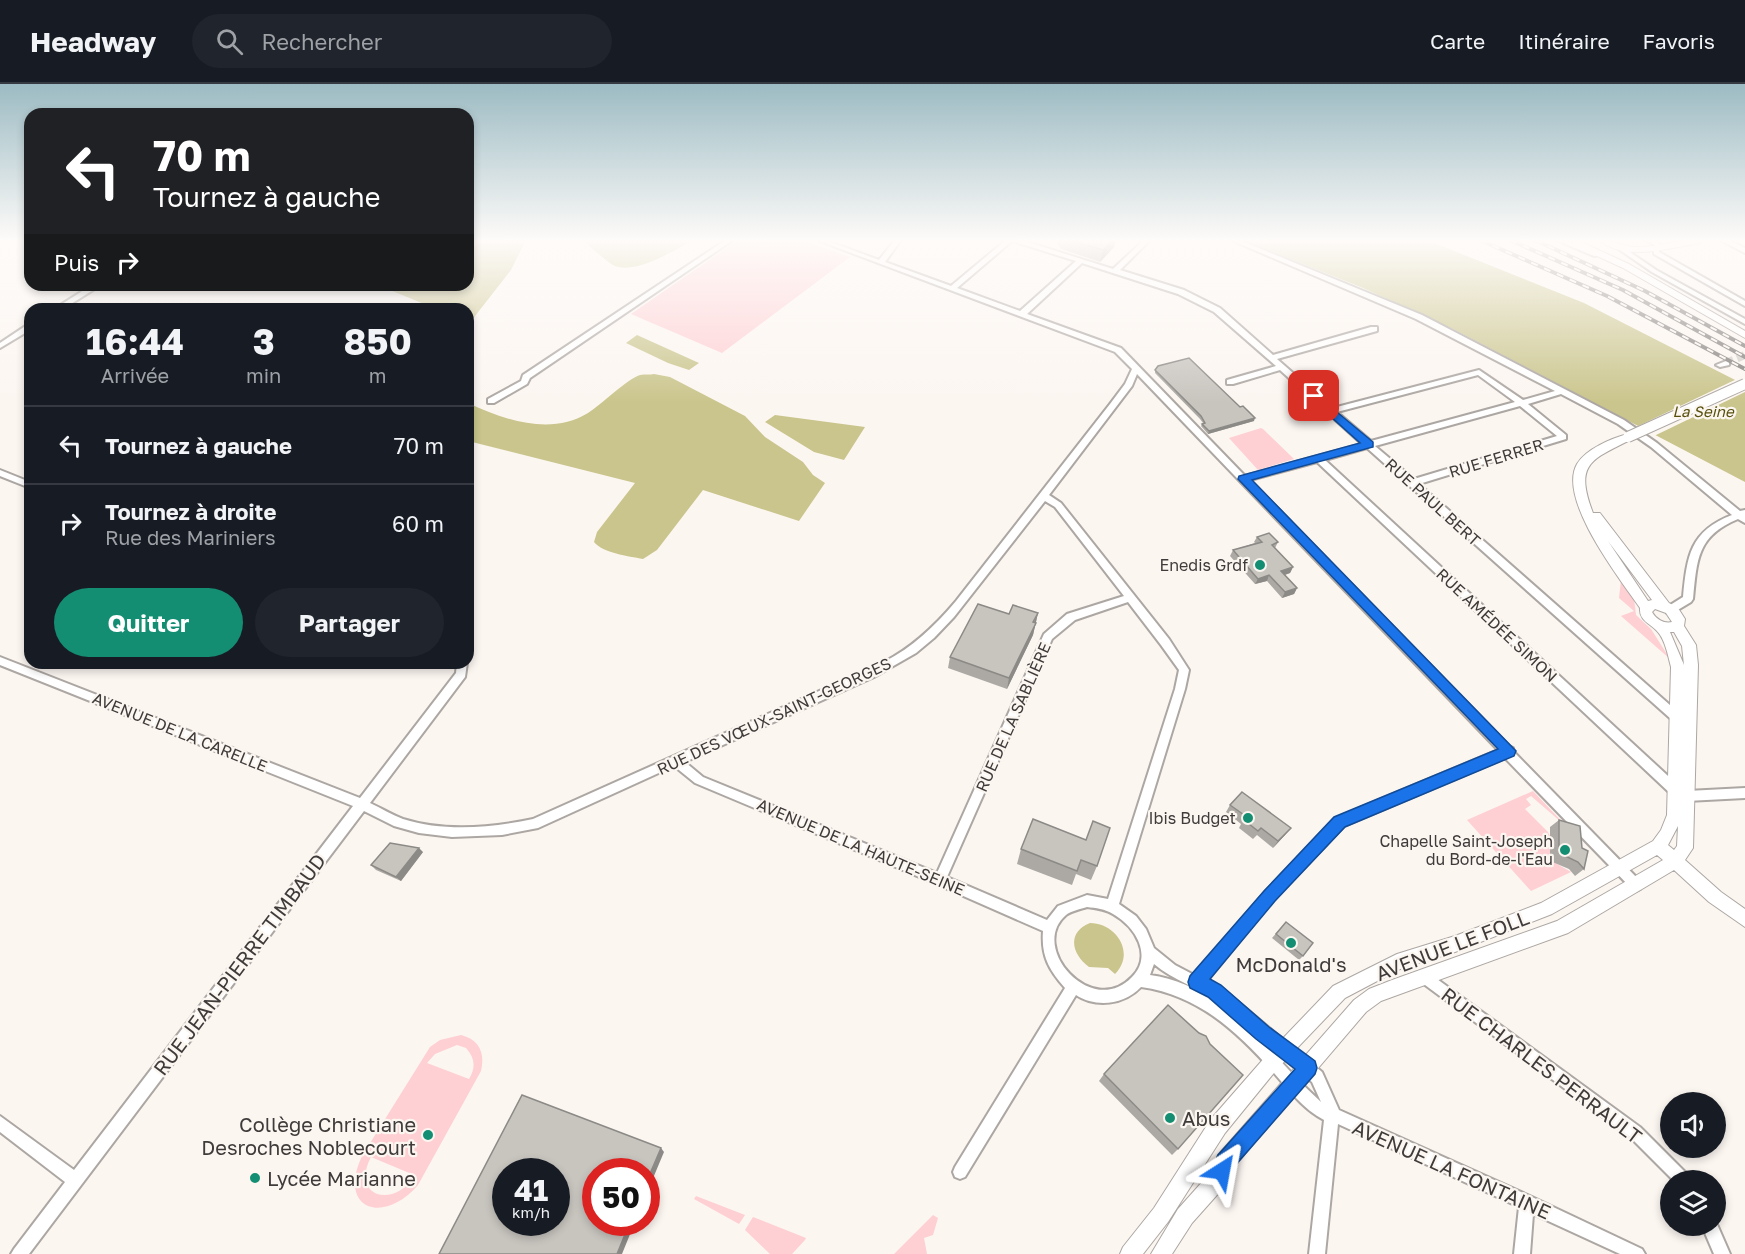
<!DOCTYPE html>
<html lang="fr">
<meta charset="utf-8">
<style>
body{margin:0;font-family:"Golos Text",sans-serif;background:#20242c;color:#f1f3f6;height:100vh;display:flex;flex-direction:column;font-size:22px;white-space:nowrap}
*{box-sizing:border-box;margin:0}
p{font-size:20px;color:#9ea1a6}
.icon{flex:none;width:33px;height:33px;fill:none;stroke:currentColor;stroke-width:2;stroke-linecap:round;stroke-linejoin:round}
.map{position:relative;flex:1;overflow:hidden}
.details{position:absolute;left:24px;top:219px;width:450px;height:366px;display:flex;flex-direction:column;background:#171b24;border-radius:18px;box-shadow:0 3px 9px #0003}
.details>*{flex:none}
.top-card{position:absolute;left:24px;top:24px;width:450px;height:183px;border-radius:18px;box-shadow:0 3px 9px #0003;background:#202124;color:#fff;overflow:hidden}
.tools{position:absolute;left:1660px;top:1008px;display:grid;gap:12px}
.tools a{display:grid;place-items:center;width:66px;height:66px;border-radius:50%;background:#171b24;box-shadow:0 3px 9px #0003;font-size:30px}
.speed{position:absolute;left:492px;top:1074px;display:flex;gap:12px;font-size:30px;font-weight:700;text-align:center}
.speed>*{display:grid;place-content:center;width:78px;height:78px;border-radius:50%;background:#171b24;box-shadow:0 3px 9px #0003;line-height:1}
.speed small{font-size:15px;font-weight:400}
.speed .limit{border:9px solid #d22;background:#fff;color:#111}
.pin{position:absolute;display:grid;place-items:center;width:51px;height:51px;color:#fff;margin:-26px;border-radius:12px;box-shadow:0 3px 9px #0006}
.me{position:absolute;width:66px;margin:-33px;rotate:34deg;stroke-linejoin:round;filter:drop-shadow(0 0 4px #0008)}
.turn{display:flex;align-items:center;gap:21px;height:126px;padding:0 30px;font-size:27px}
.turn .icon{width:78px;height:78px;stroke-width:2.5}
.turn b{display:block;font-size:42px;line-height:51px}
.then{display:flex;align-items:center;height:57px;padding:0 30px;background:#0003;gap:12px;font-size:22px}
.eta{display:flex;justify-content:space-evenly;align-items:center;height:102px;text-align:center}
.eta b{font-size:36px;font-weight:700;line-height:42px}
.cta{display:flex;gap:12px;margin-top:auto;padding:12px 30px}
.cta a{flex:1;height:69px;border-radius:36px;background:#138e73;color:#fff;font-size:24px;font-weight:700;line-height:69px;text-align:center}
.cta a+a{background:#20242c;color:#f1f3f6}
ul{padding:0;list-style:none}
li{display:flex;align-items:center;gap:18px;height:78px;padding:0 30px;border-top:2px solid #363941}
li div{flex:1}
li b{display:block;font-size:22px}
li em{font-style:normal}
header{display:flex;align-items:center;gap:36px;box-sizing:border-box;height:84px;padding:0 30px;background:#171b24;border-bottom:2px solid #363941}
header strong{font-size:28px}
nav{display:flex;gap:33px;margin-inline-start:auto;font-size:21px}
.search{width:420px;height:54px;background:#20242c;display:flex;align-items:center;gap:15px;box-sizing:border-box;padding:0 21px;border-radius:33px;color:#9ea1a6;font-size:22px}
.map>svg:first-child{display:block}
.green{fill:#fecfd3;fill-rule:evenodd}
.water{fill:#cac58c}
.pier{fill:#fcf6f1}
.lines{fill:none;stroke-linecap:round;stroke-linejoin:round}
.minor-tunnel{stroke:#d6d1cc;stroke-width:8;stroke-dasharray:8 4;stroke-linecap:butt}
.minor-casing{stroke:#ada7a3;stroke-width:4}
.major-casing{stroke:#ada7a3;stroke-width:2}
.minor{fill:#fff;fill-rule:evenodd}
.major{fill:#fff;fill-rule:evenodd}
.rail-casing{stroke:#86827f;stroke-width:4}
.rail{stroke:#fcf6f1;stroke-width:2;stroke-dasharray:7;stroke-linecap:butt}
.major-bridge-casing{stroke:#ada7a3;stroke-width:12;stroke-linecap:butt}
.major-bridge{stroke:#fff;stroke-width:10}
.wall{fill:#aca9a4}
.shaded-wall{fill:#8c8a86}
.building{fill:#c8c5bf;stroke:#8c8a86;stroke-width:1.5;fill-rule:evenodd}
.route{fill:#1a73e8;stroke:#114b97;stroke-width:1.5}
.poi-dot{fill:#138e73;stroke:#fcf6f1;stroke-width:2}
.labels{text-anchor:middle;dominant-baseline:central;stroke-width:4.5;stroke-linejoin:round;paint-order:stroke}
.far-water-label{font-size:15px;font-style:italic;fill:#58510e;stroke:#fcf6f1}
.street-label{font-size:16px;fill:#3e3b3a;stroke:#fcf6f1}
.poi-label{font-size:16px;fill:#3e3b3a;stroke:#fcf6f1;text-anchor:end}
.near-street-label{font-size:20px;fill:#3e3b3a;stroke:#fcf6f1}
.near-poi-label{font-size:20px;fill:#3e3b3a;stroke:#fcf6f1;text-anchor:start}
</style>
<header>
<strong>Headway</strong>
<div class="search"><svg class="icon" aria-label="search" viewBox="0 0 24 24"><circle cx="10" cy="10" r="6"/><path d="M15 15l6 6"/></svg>Rechercher</div>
<nav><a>Carte</a><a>Itinéraire</a><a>Favoris</a></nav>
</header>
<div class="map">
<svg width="1745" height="1170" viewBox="0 0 1745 1170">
<rect width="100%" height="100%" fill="#fcf6f1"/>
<path class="green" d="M738,156H802L850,173L722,269L631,230Z
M1261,344L1263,345L1294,375L1258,386L1229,354Z
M1621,496L1634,515L1636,531L1651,545L1670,575L1621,532L1634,527L1619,514Z
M1533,707L1568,744L1531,712L1526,715L1531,721L1525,725L1548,748L1557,767L1550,765V776L1571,788L1531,807L1467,736Z
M461,951C480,956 485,969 481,987L418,1101C384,1141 337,1126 362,1072L430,963L440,956ZM457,961L466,964C475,974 476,983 469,995L427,979L435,970ZM371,1073L414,1091V1092C394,1125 350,1113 371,1073Z
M696,1112L745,1131L739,1140L694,1115Z
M933,1131L938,1134L933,1151L924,1154L927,1170H894Z
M753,1133L806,1154L805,1156L792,1170H770L745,1146Z"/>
<path class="water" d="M480,156H526L511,186L468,241V225H436L378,201H468V169Z
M583,156H693C675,166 634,192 613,181C603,175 592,164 583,156Z
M1243,156H1427L1584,219L1745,301V398L1453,245L1363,204Z
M637,251L699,279L689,286L668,279L626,259Z
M654,290L670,293L745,332L765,353L803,378L813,391L825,399L799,437L703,406L657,466L643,475C628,472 603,469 594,458L597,448L635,399L468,357V319C504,336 551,352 588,329C601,321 627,295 640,291C645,290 650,291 654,290Z
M775,331L865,343L844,376L814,368L765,338Z
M1090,839C1116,839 1136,869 1115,890L1108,884L1089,883C1071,870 1067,848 1090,839Z"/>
<path class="pier" d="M1739,294L1745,298V308L1654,352L1636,343Z"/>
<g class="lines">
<path class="minor-tunnel" d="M1726,279L1745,271"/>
<defs>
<path id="minor" d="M726,156H733L530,294L527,300L494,319H488V315L521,297L523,291Z
M817,156H825L879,176L895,156H901L885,178L951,202L1006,156H1021L1113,185L1144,156H1150L1120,186L1184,206L1220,224L1273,271L1371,243H1377V247L1277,275L1333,324L1479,286L1523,316L1555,307L1416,235L1231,156H1239L1422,231L1624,336L1657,359L1740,427L1745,426V439L1738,435C1697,452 1697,475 1693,515L1691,518L1671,530L1667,529L1666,526L1667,523L1683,513C1687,472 1690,447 1732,431L1651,363L1618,340L1561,310L1528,320L1566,351V355L1419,400L1679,629L1680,632L1679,635H1671L1367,364L1325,376L1680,703L1682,707L1680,711L1676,712L1672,711L1317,378L1250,396L1509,662L1513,664L1514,668L1640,797L1642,801L1640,805L1636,807L1632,805L1505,674L1344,742L1273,816L1207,897L1219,902L1322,988L1339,1026L1532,1113L1642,1165L1645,1170H1620L1533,1130L1530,1170H1514L1519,1123L1338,1040L1325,1170H1309L1324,1036C1303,1025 1289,1006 1274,989C1237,947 1198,911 1141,903C1124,921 1096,924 1076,911L965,1093L960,1095L955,1093L953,1088L955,1083L1065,904C1049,886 1041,872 1043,847L936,800L695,699L674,682L538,744L502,751L452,753L419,749L394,742L364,727L29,1170H11L14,1165L65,1098L0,1048V1032L74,1086L353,722L0,581V573L360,714L456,589L457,579H467L465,593L370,719C381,724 392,731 403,735C444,748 491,744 533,735L884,578C913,563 935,542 956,517L1110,320L1125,300L1132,285L1115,268ZM1012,157L1076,177L1020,227L957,204ZM1082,179L1178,210L1214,228L1276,282L1227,296V300H1233L1280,286L1362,360L1245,392L1121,264L1027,230ZM1137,290L1498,666L1336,734L1265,808L1194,891L1175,881L1154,864L1146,845L1136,832L1119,820L1185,605L1189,586L1169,555L1061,419L1049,411L1132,302ZM1478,291L1515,318L1371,357L1337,328ZM1520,322L1557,352L1414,395L1375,362ZM1045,417L1055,423L1124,512L1067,530L1044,550L937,789L703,693L685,678L874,593L916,569L934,554L954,533ZM1128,518L1161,561L1179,586L1175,605L1108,815L1087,811L1058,822L1047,836L947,793L1052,555L1075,536ZM1087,823C1096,824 1105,825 1113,830C1136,843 1153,872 1132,893C1092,935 1028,863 1066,831C1071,827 1081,825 1087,823ZM1154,880C1173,897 1198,902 1217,918C1197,905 1175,894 1150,891ZM1258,953L1312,998L1321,1018L1302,1000Z
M1556,156H1564L1599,171L1594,172Z
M1646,156H1653L1663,162L1658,163Z
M1720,156H1728L1745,164V169Z
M1617,162H1621L1656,186L1745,235V240L1652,188L1617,164Z
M1654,165H1658L1659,168L1745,217V222L1654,170Z
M92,201H101L63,225H54Z
M27,241H30V246L0,264V259Z
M1726,277H1729V281L1720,283L1716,281Z
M0,386L30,398V404L0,392Z
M1745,704V714L1687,717L1683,716L1681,712L1683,708L1687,707Z
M1426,887L1640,1043L1688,1091L1690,1096H1673L1630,1053L1421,898L1419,893L1421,888Z
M1716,1138L1730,1170H1714L1702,1142H1716Z"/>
<path id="major" d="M1599,156C1611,155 1622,162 1635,163C1658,164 1681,154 1704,156L1700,159C1668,164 1626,178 1599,156Z
M1573,157H1579L1629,180L1745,247V254L1623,184L1573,161Z
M1628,350L1632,351V355C1591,376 1574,379 1593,429H1600L1669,519L1678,524L1685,535L1684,542L1696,561L1698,581L1693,764L1685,776L1721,808L1745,825V843L1709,818L1674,786L1568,849L1381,917L1366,928L1232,1085L1225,1102L1192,1139L1172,1170H1151L1178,1125L1211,1088L1218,1071L1354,916L1369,905L1392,896L1557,837L1663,776L1657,771L1552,830L1455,868L1400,885L1345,914L1278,984L1225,1049L1168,1138L1143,1170H1120L1123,1163L1154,1124L1211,1035L1266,972L1333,902L1397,870L1455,852L1541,819L1653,757L1661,746L1667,731L1671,583C1668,572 1665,554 1656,546C1649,539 1639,536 1640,524C1620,495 1557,415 1577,380C1586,365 1612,354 1628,350ZM1608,457L1652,516L1648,517ZM1655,525L1666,529L1672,538C1664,540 1656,535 1652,528ZM1670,548H1674L1682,562L1684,581ZM1678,742L1677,762L1674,766L1668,761Z"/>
</defs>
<use href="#minor" class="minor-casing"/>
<use href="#major" class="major-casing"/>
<use href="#minor" class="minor"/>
<use href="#major" class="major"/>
<defs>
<path id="rail" d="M1480,156L1607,212L1745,285
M1510,156L1623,206L1745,273
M1535,156L1645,207L1745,262"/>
</defs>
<use href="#rail" class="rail-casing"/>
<use href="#rail" class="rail"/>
<defs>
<path id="major-bridge" d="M1628,353L1745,300"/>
</defs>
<use href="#major-bridge" class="major-bridge-casing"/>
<use href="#major-bridge" class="major-bridge"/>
</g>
<path class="wall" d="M1057,156H1116L1114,163L1100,178L1061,165L1057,159Z
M1155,286L1254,337L1208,350L1201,342L1203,339L1200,335L1155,289Z
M1257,453L1278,458L1275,464L1293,483L1290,489L1285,491L1297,504L1294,510L1282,514L1267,497L1255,500L1230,472L1233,466L1255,459L1254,458Z
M1038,529L1033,551L1007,605L948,584L950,573L1009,530Z
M1230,721L1285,751L1273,764L1257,751L1253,755L1239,744L1241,740L1226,728Z
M1033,735L1097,782L1091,796L1076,790L1072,801L1017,780L1021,765Z
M1559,736L1584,785L1575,792L1569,785L1550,777V743Z
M423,768L401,797L376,786L371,781Z
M1286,838L1303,872L1299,876L1272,854Z
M1104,990L1178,1065L1172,1071L1099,997Z"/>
<path class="shaded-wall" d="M1113,156H1116L1114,163L1100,178L1103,166Z
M1255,334L1254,337L1208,350L1209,347Z
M1293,483L1290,489L1278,493L1281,487Z
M1269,491L1267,497L1255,500L1258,495Z
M1297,504L1294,510L1282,514L1285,508Z
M1038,529L1033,551L1007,605L1009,594Z
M1291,744L1285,751L1273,764L1278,757Z
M419,764L423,768L401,797L396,793Z
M661,1064L664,1068L646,1111V1099Z
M630,1138H635L622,1170H617Z"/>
<path class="building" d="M1070,156H1113L1103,166Z
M1189,274L1240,323L1243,322L1255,334L1209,347L1202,340L1205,339L1201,332L1155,286L1158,282Z
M1269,449L1278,458L1272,461L1293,483L1281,487L1297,504L1285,508L1269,491L1258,495L1233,466L1262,458L1257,453Z
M978,520L1009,530L1013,521L1038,529L1033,538L1036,539L1009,594L950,573Z
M1242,708L1291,744L1278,757L1261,744L1258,747L1244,736L1247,733L1230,721Z
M1033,735L1086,756L1093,737L1110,744L1097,782L1081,776L1077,787L1021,765Z
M1559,736L1580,742L1582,764L1588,767L1584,785L1578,778L1559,769Z
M390,759L419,764L396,793L371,781Z
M1286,838L1313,859L1303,872L1276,850Z
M1168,921L1199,949L1206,952L1210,960L1243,991L1178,1065L1104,990Z
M522,1011L661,1064L646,1099V1088H596V1138H630L617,1170H439ZM506,1088H556V1138H506Z"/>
<linearGradient id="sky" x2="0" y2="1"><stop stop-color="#9cbbc3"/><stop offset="0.49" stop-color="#fefbf9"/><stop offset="1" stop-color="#fefbf9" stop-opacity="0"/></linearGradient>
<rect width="1745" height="319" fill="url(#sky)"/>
<path class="route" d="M1314,309L1373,358V363L1252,396L1516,667L1514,672L1345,743L1275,817L1210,895L1221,901L1269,943L1315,977L1317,984L1315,990L1233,1084L1229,1094L1222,1097L1215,1094L1212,1087L1218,1071L1295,985L1256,955L1208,913L1190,904L1188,898L1190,892L1264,807L1334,733L1498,665L1238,395L1239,392L1360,359L1311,315L1309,312Z"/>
<g class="poi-dot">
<circle cx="1260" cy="481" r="6"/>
<circle cx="1248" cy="734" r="6"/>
<circle cx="1565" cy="766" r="6"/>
<circle cx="1291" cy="859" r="6"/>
<circle cx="1170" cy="1034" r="6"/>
<circle cx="428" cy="1051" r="6"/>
<circle cx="255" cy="1094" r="6"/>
</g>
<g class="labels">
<g class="far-water-label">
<text x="1703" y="327">La Seine</text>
</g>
<g class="street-label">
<text transform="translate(1496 374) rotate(-17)">RUE FERRER</text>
<text transform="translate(1433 418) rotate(42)">RUE PAUL BERT</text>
<text transform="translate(1497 541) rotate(43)">RUE AMÉDÉE SIMON</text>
<text transform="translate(774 632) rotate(-25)">RUE DES VŒUX-SAINT-GEORGES</text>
<text transform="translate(1013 633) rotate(-66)">RUE DE LA SABLIÈRE</text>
<text transform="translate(180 648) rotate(22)">AVENUE DE LA CARELLE</text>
<text transform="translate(861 763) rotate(23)">AVENUE DE LA HAUTE-SEINE</text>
</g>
<g class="poi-label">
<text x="1248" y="481">Enedis Grdf</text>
<text x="1236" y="734">Ibis Budget</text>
<text x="1553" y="757">Chapelle Saint-Joseph<tspan x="1553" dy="18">du Bord-de-l'Eau</tspan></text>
</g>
<g class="near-street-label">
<text transform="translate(1452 861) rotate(-21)">AVENUE LE FOLL</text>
<text transform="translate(239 880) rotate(-53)">RUE JEAN-PIERRE TIMBAUD</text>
<text transform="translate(1542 981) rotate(37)">RUE CHARLES PERRAULT</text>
<text transform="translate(1452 1085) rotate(24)">AVENUE LA FONTAINE</text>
</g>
<g class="near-poi-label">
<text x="1291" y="880" text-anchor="middle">McDonald's</text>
<text x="1182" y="1034">Abus</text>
<text x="416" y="1040" text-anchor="end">Collège Christiane<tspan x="416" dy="23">Desroches Noblecourt</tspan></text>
<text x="267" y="1094">Lycée Marianne</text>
</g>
</g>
</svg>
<div class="tools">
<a><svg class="icon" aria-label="sound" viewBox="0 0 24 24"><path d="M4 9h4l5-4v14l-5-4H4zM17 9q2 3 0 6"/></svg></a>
<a><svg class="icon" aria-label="layers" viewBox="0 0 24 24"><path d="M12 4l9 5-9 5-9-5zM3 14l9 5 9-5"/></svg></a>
</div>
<div class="speed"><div>41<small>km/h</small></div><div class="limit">50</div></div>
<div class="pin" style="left:1314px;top:312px;background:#d93025"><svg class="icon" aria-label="arrive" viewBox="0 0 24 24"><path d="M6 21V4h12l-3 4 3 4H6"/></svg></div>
<svg class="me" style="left:1222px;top:1087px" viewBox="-20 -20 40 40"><path d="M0-17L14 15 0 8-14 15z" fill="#1a73e8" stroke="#fff" stroke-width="4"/></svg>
<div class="top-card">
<div class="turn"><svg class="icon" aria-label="left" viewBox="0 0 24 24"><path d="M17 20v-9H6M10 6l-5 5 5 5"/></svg><div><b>70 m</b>Tournez à gauche</div></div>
<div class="then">Puis<svg class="icon" aria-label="right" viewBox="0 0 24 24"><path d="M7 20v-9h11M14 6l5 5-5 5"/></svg></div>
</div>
<section class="details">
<div class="eta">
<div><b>16:44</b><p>Arrivée</p></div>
<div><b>3</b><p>min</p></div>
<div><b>850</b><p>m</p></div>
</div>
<ul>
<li><svg class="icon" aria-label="left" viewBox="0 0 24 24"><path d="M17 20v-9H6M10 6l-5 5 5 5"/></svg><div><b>Tournez à gauche</b></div><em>70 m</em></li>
<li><svg class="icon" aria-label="right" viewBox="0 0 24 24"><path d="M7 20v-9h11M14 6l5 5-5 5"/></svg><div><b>Tournez à droite</b><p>Rue des Mariniers</p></div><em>60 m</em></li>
</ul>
<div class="cta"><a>Quitter</a><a>Partager</a></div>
</section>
</div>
